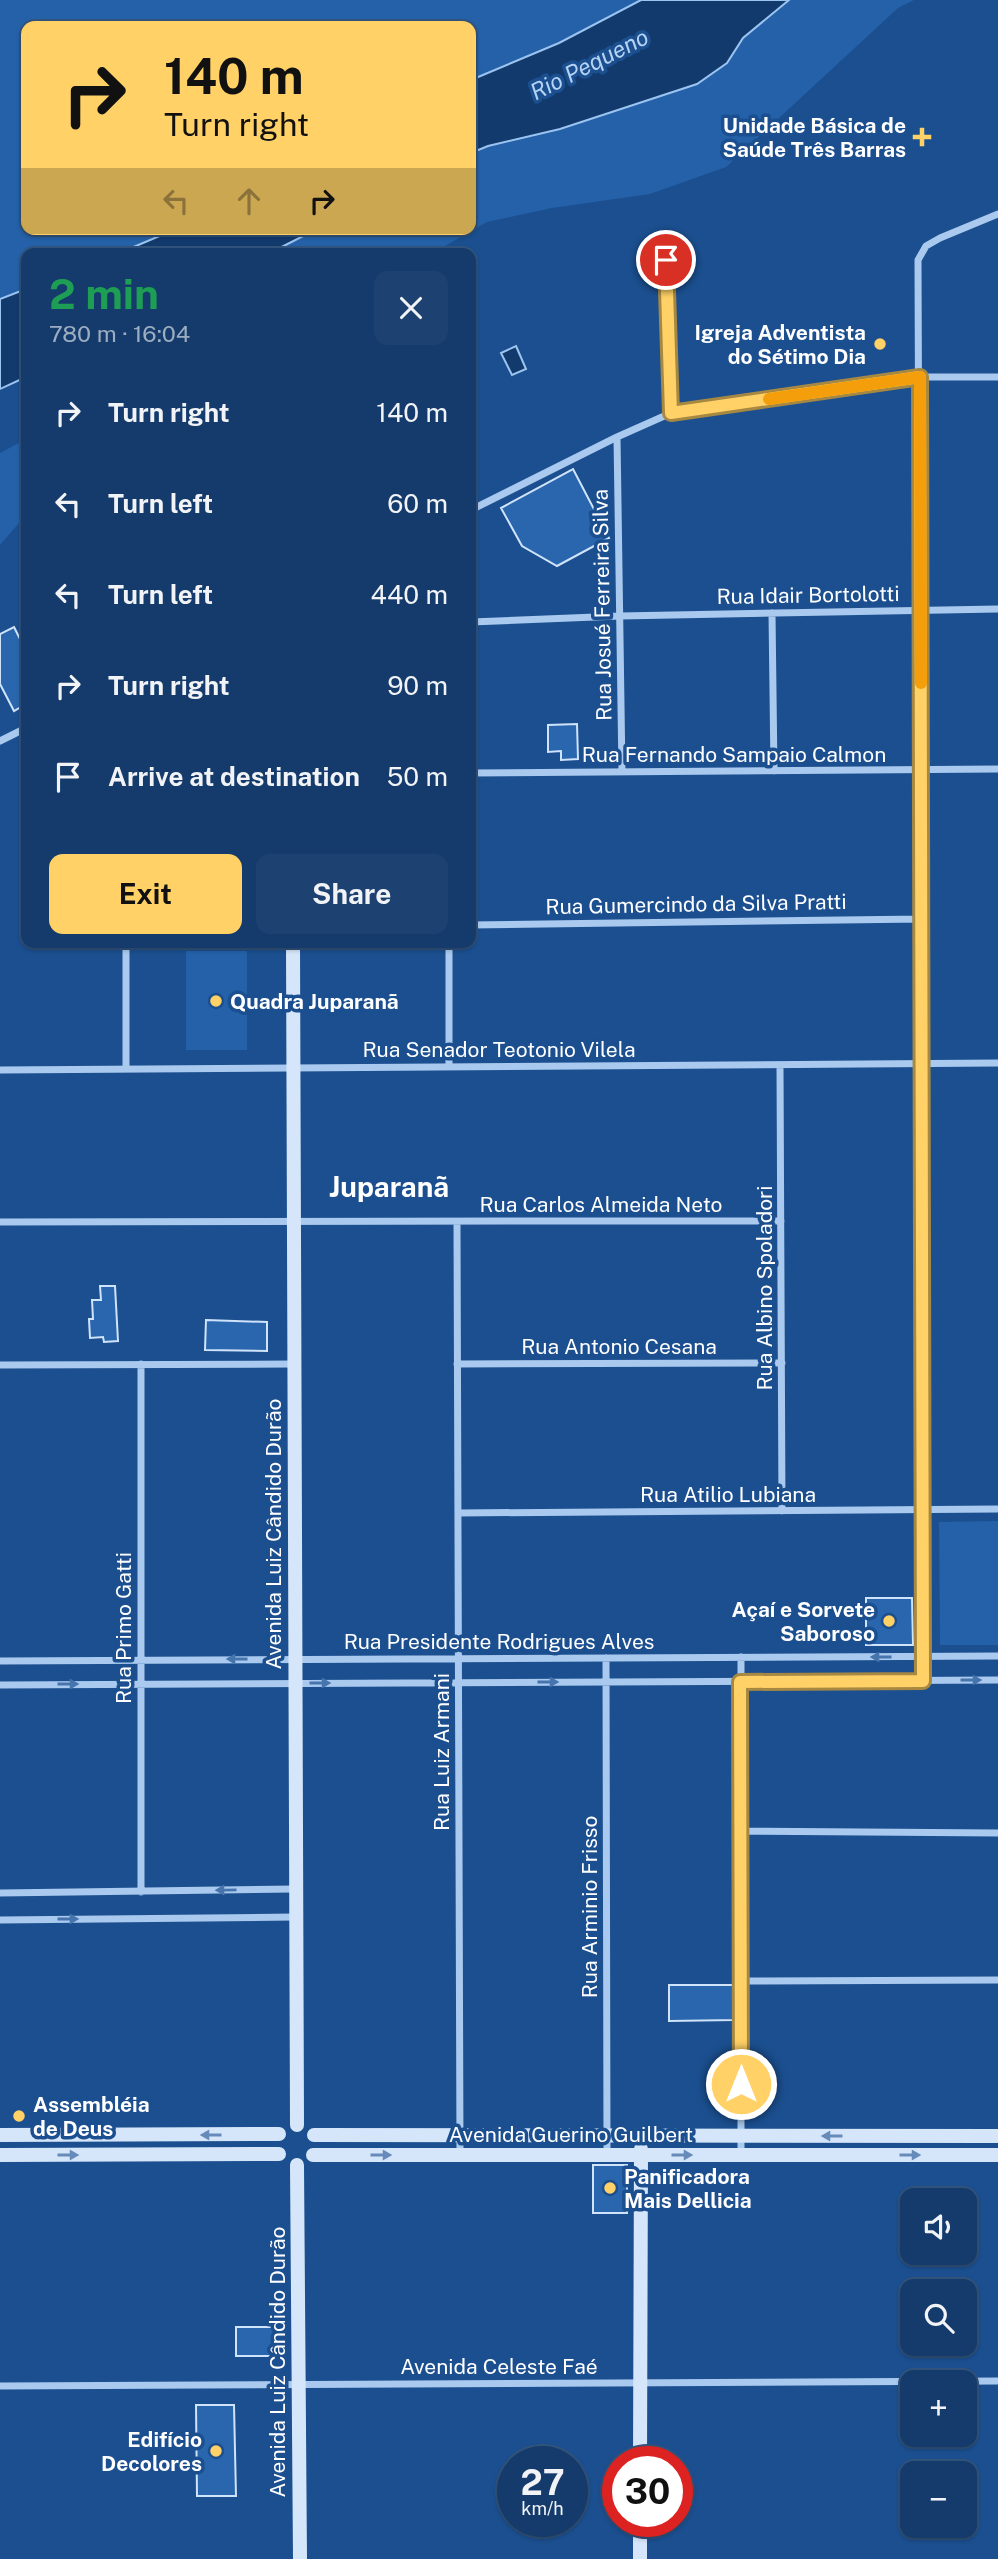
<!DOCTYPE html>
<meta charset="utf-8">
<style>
body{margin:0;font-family:"Public Sans",sans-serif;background:#1d4271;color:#f1f3f6;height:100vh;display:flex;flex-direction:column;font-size:26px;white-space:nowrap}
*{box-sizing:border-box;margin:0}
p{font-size:23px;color:#9dadc1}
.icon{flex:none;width:38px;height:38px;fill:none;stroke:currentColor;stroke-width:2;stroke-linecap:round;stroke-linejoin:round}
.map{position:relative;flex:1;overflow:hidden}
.side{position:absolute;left:21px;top:248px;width:455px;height:700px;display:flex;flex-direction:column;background:#143b6b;border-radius:14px;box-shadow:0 2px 5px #0004,0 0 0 2px #33557e}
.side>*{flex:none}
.guide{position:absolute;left:21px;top:21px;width:455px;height:214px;border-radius:14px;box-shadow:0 2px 5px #0004,0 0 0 2px #33557e;background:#ffd166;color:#111;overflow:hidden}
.controls{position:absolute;left:900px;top:2188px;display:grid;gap:14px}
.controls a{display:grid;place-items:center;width:77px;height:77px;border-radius:14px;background:#143b6b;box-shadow:0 2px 5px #0004,0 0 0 2px #33557e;font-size:35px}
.speed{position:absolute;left:497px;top:2446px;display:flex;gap:14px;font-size:35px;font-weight:700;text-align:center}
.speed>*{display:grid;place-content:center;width:91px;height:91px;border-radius:50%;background:#143b6b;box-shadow:0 2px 5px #0004,0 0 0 2px #33557e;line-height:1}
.speed small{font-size:18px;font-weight:400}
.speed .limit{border:10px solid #d22;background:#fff;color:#111}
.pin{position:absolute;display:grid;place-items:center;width:60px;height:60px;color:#fff;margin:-30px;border:4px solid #fff;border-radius:50%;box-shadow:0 2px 7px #0007}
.me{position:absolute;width:77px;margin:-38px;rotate:0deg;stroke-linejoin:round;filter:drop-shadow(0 0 5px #0008)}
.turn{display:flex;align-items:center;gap:24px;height:147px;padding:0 28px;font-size:32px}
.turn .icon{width:91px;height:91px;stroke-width:2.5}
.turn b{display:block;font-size:49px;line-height:60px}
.lanes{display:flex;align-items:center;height:66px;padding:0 28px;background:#0003;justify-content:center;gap:35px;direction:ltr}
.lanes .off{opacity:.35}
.round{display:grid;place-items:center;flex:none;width:74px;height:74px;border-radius:14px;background:#1d4271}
.overview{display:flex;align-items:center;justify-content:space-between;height:119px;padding:0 28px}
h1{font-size:42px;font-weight:700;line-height:52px;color:#1e9e55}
.action{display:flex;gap:14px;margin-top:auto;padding:14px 28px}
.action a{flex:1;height:80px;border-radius:14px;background:#ffd166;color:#111;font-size:28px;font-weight:700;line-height:80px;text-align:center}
.action a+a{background:#1d4271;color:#f1f3f6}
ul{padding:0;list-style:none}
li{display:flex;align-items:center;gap:21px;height:91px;padding:0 28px}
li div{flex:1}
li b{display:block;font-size:26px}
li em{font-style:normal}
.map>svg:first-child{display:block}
.green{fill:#2461a8}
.water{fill:#123a6d;stroke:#9cc4f0;stroke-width:2}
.building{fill:#2a66ad;stroke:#cfe3fa;stroke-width:2}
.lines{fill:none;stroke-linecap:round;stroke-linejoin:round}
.street{stroke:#a9c9ee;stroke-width:7}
.secondary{stroke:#d6e6fa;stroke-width:14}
.oneway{fill:#4674ac}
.oneway2{fill:#668bba}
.route-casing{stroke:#a68842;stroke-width:18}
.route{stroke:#ffd166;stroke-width:12}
.slow{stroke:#f59e0b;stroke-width:12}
.poi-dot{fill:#ffd166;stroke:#1b4f8f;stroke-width:2.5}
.labels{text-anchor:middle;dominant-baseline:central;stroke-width:7;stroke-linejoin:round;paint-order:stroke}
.poi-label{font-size:21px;font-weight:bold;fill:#fff;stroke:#1b4f8f;text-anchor:end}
.street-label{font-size:21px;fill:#fff;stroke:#1b4f8f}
.water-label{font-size:23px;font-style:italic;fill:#b5d3f5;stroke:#1b4f8f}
.district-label{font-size:28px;font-weight:bold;fill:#fff;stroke:#1b4f8f}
</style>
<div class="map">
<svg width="998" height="2559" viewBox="0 0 998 2559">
<rect width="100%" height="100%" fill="#1b4f8f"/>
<path class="green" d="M0,0H641L559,43L471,80V26H26V229H176L116,254H26V289L0,299Z
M789,0H914L898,8L726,167L650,194L552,208L487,222L431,254H268L317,229H471V153L488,146L560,129L697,84L727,63L743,38Z
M26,439V515L0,545V453Z
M186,951H247V1050H186Z
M998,1521V1645H940L939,1522Z"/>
<path class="water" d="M641,0H789L743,38L727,63L697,84L560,129L488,146L471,153V80L559,43Z
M176,229H317L268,254H117Z
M26,289V377L0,389V299Z
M516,346L526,369L512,375L501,353Z"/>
<path class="building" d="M573,469L609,538L557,566L522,546L501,508Z
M14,627L26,651V704L14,711L0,684V634Z
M577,724L578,759L561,760V751L548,752V725Z
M100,1286H115L118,1341L104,1342L103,1337L90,1338L89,1319H93L92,1300H101Z
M206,1320L267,1322V1351L205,1350Z
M866,1598H912L913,1645H866Z
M669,1985H733L734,2020L669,2021Z
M593,2165H627V2213H593Z
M236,2327H281V2356H236Z
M196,2405H234L236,2496H197Z"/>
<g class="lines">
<path class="street" d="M666,260L671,413
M617,437L622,772
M471,510L617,437L671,413L920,377H998
M772,613L774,771
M471,622L620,616L998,609
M0,741L26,728
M471,773L998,769
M471,925L921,919
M126,943V1069
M780,1065L782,1511
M449,1067V943
M0,1070L998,1063
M0,1222C260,1220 521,1222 781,1221
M457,1222L460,2155
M141,1364V1892
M457,1364L782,1363
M0,1365L293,1364
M458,1513L998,1509
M741,1657V2155
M606,1658L607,2155
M0,1661L998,1656
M923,1681L918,260L926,246L940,238L998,214
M0,1685L998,1680
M741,1831L998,1833
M0,1893L294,1889
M0,1920L295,1917
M742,1981L998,1980
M0,2386L998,2381"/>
<path class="secondary" d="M293,943L297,2125
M0,2135L279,2134
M314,2135L998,2136
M0,2155L279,2154
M313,2155H998
M297,2165L300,2559
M640,2462L641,2149
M640,2559V2522"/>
</g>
<defs><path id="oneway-solid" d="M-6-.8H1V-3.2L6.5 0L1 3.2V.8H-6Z" transform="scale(1.75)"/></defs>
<g class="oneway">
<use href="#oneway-solid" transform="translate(881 1657) rotate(180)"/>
<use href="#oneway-solid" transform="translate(237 1659) rotate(180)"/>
<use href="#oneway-solid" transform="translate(971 1680)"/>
<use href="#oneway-solid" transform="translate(548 1682)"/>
<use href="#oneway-solid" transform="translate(320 1683)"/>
<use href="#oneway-solid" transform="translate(68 1684)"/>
<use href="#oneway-solid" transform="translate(226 1890) rotate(179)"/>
<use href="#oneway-solid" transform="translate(68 1919)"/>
</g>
<g class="oneway2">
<use href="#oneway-solid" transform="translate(211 2135) rotate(180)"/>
<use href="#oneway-solid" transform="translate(832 2136) rotate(-180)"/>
<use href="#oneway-solid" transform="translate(68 2155)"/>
<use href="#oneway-solid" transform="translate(381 2155)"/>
<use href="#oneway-solid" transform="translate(682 2155)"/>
<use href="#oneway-solid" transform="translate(910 2155)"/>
</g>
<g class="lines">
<defs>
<path id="route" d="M666,260L671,413L920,377L923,1681L740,1682L741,2084"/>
</defs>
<use href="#route" class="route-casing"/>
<use href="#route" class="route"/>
<path class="slow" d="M769,399L920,377L921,683"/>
</g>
<g class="poi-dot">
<path d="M918.5 126.5h7v7h7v7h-7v7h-7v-7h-7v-7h7z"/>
<circle cx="880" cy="344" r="7"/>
<circle cx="216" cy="1001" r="7"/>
<circle cx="889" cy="1621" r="7"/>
<circle cx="19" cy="2116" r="7"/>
<circle cx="610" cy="2188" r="7"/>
<circle cx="216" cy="2451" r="7"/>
</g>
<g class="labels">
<g class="poi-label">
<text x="906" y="125">Unidade Básica de<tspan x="906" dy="24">Saúde Três Barras</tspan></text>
<text x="866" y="332">Igreja Adventista<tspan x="866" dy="24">do Sétimo Dia</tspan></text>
<text x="230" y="1001" text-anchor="start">Quadra Juparanã</text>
<text x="875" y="1609">Açaí e Sorvete<tspan x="875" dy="24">Saboroso</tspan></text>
<text x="33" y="2104" text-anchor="start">Assembléia<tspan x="33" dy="24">de Deus</tspan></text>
<text x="624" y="2176" text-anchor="start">Panificadora<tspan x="624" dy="24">Mais Dellicia</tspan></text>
<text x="202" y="2439">Edifício<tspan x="202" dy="24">Decolores</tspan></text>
</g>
<g class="street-label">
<text transform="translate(808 595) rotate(-1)">Rua Idair Bortolotti</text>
<text transform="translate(602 605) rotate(-91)">Rua Josué Ferreira Silva</text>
<text x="734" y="754">Rua Fernando Sampaio Calmon</text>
<text transform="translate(696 904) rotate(-1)">Rua Gumercindo da Silva Pratti</text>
<text x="499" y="1049">Rua Senador Teotonio Vilela</text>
<text x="601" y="1204">Rua Carlos Almeida Neto</text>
<text transform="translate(764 1288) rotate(-90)">Rua Albino Spoladori</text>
<text x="619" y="1346">Rua Antonio Cesana</text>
<text x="728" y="1494">Rua Atilio Lubiana</text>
<text transform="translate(273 1534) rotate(-90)">Avenida Luiz Cândido Durão</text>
<text transform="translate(123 1628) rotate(-90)">Rua Primo Gatti</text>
<text x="499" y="1641">Rua Presidente Rodrigues Alves</text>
<text transform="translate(441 1752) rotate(-90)">Rua Luiz Armani</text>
<text transform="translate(589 1907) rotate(-90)">Rua Arminio Frisso</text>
<text x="571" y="2134">Avenida Guerino Guilbert</text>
<text transform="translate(277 2362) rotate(-90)">Avenida Luiz Cândido Durão</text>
<text x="499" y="2366">Avenida Celeste Faé</text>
</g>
<g class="water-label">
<text transform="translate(589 64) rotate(-27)">Rio Pequeno</text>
</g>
<g class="district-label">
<text x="389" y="1186">Juparanã</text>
</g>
</g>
</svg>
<div class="controls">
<a><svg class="icon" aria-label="sound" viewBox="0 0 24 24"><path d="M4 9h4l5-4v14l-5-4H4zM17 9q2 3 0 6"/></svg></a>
<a><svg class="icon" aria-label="search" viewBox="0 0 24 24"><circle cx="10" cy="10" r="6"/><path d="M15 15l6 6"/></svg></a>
<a>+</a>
<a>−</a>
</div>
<div class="speed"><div>27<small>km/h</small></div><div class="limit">30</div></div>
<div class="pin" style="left:666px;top:260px;background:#d93025"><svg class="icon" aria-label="arrive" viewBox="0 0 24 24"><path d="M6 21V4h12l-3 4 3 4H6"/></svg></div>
<svg class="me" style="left:741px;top:2084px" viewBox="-20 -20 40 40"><circle r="17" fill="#ffd166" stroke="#fff" stroke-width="3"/><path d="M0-11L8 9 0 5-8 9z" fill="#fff"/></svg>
<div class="guide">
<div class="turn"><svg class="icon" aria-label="right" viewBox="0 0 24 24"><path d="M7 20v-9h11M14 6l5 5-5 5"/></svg><div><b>140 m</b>Turn right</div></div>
<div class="lanes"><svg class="icon off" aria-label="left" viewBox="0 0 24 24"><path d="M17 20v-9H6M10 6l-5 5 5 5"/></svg><svg class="icon off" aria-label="ahead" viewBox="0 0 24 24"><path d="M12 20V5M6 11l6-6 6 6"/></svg><svg class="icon" aria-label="right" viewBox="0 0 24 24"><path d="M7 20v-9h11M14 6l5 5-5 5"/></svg></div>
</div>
<section class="side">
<div class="overview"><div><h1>2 min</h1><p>780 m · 16:04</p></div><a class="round"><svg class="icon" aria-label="close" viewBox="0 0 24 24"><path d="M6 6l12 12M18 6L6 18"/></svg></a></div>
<ul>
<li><svg class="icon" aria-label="right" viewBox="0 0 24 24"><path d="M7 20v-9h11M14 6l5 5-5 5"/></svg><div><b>Turn right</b></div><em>140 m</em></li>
<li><svg class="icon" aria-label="left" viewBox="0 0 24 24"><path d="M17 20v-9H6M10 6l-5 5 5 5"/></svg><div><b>Turn left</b></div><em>60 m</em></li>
<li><svg class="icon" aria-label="left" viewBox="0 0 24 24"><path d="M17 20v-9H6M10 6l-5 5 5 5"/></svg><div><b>Turn left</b></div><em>440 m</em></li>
<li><svg class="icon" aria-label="right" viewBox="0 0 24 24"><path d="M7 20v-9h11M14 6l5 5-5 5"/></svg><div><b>Turn right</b></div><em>90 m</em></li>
<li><svg class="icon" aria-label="arrive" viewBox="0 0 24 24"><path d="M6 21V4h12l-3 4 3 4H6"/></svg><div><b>Arrive at destination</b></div><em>50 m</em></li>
</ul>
<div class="action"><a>Exit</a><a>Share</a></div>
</section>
</div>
